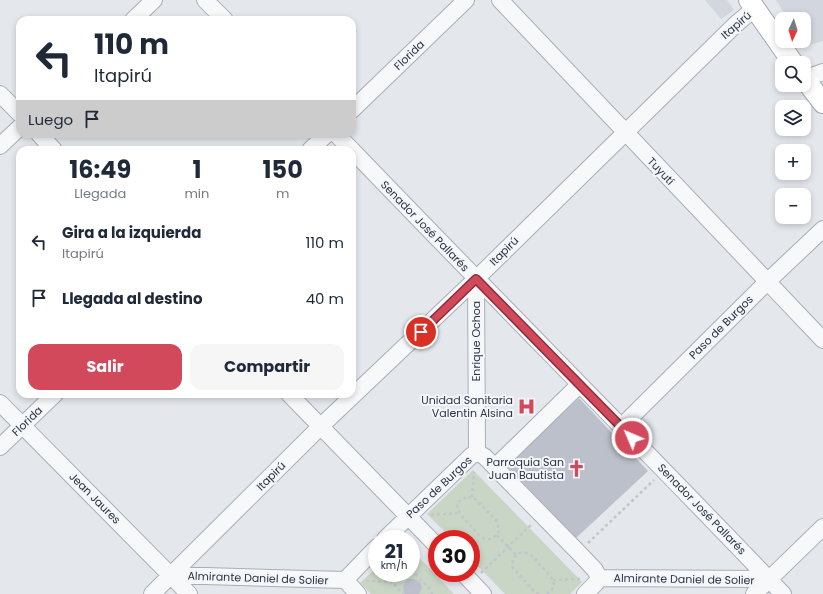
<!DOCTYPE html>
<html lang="es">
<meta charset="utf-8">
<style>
body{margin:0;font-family:Poppins,sans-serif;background:#f6f6f7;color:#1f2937;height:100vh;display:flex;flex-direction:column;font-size:15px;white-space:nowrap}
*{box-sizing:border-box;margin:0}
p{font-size:13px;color:#747a83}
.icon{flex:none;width:22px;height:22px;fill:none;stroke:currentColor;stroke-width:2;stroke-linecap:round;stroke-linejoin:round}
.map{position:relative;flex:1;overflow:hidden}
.sheet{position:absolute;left:16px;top:146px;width:340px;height:252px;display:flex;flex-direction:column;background:#fff;border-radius:12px;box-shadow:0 2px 6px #0003}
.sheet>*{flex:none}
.hud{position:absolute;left:16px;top:16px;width:340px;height:122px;border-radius:12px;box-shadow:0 2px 6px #0003;background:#fff;color:#1f2937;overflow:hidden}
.needle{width:26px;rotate:184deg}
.fabs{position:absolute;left:775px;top:12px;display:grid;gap:8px}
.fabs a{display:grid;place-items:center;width:36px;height:36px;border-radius:8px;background:#fff;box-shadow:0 2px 6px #0003;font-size:20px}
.speed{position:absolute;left:368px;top:530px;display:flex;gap:8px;font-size:20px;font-weight:700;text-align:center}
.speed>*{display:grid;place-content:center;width:52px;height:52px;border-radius:50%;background:#fff;box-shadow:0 2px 6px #0003;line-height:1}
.speed small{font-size:10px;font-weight:400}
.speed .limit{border:6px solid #d22;background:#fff;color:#111}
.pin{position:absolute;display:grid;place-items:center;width:34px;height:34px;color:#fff;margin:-17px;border:2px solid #fff;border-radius:50%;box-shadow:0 1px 4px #0007}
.me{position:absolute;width:44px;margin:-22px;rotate:315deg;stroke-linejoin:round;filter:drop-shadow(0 0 3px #0008)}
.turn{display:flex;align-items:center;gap:14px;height:84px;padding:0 12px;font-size:18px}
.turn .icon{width:52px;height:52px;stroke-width:2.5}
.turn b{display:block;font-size:28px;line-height:34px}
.then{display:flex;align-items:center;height:38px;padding:0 12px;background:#0003;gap:8px;font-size:15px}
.eta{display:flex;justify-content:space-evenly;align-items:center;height:68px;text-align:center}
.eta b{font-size:24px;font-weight:700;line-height:28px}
.button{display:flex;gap:8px;margin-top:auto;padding:8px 12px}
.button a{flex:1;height:46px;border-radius:12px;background:#d1495b;color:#fff;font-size:16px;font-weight:700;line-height:46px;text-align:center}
.button a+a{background:#f6f6f7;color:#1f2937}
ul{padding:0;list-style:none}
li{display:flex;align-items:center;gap:12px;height:56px;padding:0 12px}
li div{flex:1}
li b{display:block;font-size:15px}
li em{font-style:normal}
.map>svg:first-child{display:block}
.built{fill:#d2d6de}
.green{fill:#c9d6c5}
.building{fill:#bbc0ca}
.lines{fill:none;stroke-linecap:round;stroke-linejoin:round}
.minor-casing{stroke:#a9aeb7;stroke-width:18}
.major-casing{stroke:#a3abb8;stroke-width:22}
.path{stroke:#c2c5cb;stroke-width:2.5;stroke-dasharray:3 3;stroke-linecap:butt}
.minor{stroke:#f7f8fa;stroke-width:16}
.major{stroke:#fff;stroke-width:20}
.route-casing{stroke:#882f3b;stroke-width:10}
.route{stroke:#d1495b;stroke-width:7}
.labels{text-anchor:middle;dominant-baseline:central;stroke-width:4;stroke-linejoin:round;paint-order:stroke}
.street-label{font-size:11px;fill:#2b3445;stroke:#f4f6f9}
.poi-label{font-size:11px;fill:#2b3445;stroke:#f4f6f9;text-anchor:end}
</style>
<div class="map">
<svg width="823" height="594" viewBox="0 0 823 594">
<rect width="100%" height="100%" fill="#e4e7ec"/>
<path class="built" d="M705,0H727L734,10L721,19Z
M776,0H823V41L805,46L802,41H804V19H788Z"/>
<path class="green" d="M473,470L582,582L570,594H505L471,559V539H452L427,514Z
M411,549L454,594H371L360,583L377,567V573H411Z"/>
<path class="building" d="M579,398L648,471L575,539L506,465Z
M408,579H415L420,582L422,588L419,594H405L404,593L403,587L406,581Z"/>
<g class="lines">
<defs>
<path id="minor" d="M205,0L225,20
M500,0L823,340
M133,20L154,0
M804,79L823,72
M0,94L20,114
M352,110L466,0
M39,134L54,150
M336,134L352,150
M0,146L20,127
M310,150L327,134
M352,150C495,299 641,445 783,594
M476,279L477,452
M289,394L437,546
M0,403L189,594
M621,427L767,282L823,229
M0,447L55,394
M477,452L485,457L578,552L595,570L599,578
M495,467L579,385
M385,539L471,456L477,452
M463,573L483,594
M171,575L345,580
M599,578L769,579
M345,580L377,547
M345,580L358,594
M152,594L321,426L476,279L736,24L754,9
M585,594L596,583L599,578
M754,594L823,527"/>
<path id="major" d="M749,0L793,63
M804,78L823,103"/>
</defs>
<use href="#minor" class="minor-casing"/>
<use href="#major" class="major-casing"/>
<path class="path" d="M468,497L475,499L497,521L498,524L499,531C496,536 492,540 486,539C480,538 476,532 472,527C464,519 446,502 468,497Z
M472,497L474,472
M431,515L459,513
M497,535L516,555
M588,543L654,480
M411,570L430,589L432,594
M392,573V582L403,594
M481,573L531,525
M553,580L580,579
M366,581L392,582
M539,594L534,591L513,568C510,559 519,548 529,554C533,556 537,561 540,565C548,573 563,586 546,594"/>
<use href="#minor" class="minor"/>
<use href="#major" class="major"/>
</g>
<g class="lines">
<defs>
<path id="route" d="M421,332L476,279L632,438"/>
</defs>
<use href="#route" class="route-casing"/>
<use href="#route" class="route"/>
</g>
<defs>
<symbol id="hospital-bare" viewBox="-9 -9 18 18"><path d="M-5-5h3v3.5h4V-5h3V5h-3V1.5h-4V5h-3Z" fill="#d1495b" stroke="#f4f6f9" stroke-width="2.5" paint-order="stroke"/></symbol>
<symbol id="church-bare" viewBox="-9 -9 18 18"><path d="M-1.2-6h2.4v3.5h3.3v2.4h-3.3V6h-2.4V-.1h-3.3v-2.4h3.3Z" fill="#d1495b" stroke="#f4f6f9" stroke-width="2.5" paint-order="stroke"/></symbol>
</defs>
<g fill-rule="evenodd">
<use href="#hospital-bare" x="514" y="394" width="25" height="25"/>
<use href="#church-bare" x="564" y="456" width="25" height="25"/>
</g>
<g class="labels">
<g class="street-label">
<text transform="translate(736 25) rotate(-41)">Itapirú</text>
<text transform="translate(409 55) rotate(-44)">Florida</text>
<text transform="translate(661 171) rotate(47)">Tuyutí</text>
<text transform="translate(425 226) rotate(46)">Senador José Pallarés</text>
<text transform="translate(504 251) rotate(-45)">Itapirú</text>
<text transform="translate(721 327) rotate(-45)">Paso de Burgos</text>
<text transform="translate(476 341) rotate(-90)">Enrique Ochoa</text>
<text transform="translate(27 421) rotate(-44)">Florida</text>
<text transform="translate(271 476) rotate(-45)">Itapirú</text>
<text transform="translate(439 487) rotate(-43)">Paso de Burgos</text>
<text transform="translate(95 498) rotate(45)">Jean Jaures</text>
<text transform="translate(702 509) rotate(46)">Senador José Pallarés</text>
<text transform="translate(258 578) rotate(2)">Almirante Daniel de Solier</text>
<text transform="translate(684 579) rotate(1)">Almirante Daniel de Solier</text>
</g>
<g class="poi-label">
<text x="513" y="400">Unidad Sanitaria<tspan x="513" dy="13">Valentin Alsina</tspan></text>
<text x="564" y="462">Parroquia San<tspan x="564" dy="13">Juan Bautista</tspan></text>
</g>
</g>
</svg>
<div class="fabs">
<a><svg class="needle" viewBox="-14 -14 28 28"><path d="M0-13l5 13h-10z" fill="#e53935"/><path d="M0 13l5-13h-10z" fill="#747a83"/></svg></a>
<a><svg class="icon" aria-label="search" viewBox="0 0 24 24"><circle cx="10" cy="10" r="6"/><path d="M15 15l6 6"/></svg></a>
<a><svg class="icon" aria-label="layers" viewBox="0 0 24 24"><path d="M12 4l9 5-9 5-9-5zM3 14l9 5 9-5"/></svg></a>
<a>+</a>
<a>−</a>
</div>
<div class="speed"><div>21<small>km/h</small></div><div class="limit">30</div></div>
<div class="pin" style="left:421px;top:332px;background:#d93025"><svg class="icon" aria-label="arrive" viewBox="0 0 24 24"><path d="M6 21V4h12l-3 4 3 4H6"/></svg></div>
<svg class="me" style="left:632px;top:438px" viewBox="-20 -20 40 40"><circle r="17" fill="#d1495b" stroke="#fff" stroke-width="3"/><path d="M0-11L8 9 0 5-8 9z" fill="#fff"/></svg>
<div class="hud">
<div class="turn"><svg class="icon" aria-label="left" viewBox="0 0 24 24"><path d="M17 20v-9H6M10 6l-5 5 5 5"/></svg><div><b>110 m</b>Itapirú</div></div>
<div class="then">Luego<svg class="icon" aria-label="arrive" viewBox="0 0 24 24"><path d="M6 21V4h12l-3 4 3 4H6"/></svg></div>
</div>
<section class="sheet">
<div class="eta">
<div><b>16:49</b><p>Llegada</p></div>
<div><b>1</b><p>min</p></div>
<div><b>150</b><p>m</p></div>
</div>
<ul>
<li><svg class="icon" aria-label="left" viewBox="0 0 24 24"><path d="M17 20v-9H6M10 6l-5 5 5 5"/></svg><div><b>Gira a la izquierda</b><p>Itapirú</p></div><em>110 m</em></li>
<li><svg class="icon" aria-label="arrive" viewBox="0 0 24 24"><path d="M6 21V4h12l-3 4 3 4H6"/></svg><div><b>Llegada al destino</b></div><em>40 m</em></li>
</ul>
<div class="button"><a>Salir</a><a>Compartir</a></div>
</section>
</div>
